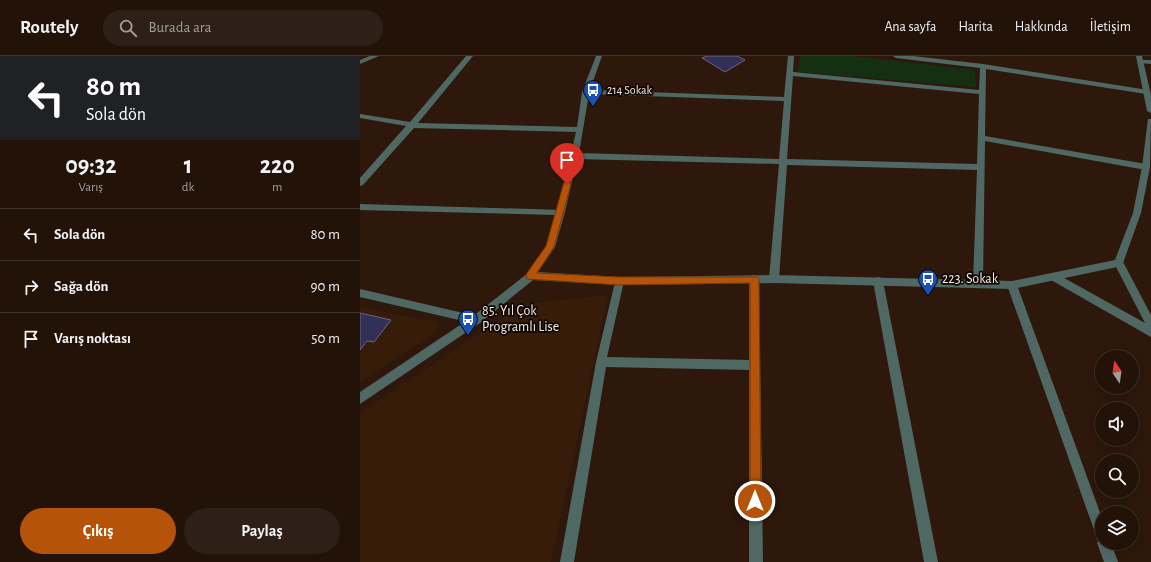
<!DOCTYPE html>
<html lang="tr">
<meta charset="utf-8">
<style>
body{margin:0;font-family:"Alegreya Sans",sans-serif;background:#2e2016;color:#f1f3f6;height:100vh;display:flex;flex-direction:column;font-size:15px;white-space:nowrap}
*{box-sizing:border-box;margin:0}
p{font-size:13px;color:#a29e9c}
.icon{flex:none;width:22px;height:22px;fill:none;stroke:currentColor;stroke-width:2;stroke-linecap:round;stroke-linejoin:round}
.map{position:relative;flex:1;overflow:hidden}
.panel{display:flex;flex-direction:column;background:#221208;width:360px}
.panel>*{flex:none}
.hud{background:#202124;color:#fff;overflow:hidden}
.needle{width:26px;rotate:347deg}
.controls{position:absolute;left:735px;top:294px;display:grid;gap:8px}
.controls a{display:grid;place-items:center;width:44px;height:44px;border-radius:50%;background:#221208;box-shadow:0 2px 10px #0003,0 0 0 1px #3f3229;font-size:20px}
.pin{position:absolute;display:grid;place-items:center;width:34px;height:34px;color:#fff;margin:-41px -17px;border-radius:50% 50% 50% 0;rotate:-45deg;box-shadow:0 0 4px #0007}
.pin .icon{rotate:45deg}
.me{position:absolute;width:44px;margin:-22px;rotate:0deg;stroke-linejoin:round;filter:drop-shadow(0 0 3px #0008)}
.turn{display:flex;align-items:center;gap:14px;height:84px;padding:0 20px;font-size:18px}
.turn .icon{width:52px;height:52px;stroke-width:2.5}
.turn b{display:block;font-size:28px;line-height:34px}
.eta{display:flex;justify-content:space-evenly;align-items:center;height:68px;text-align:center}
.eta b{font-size:24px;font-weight:700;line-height:28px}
.primary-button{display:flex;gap:8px;margin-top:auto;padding:8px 20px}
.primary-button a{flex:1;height:46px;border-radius:24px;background:#b45309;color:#fff;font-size:16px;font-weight:700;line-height:46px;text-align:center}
.primary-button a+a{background:#2e2016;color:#f1f3f6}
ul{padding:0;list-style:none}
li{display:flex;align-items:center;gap:12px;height:52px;padding:0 20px;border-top:1px solid #3f3229}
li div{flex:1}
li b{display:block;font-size:15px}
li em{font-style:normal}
header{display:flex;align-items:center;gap:24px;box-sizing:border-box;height:56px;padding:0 20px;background:#221208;border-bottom:1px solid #3f3229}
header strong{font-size:19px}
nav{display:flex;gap:22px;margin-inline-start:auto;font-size:14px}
.search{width:280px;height:36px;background:#2e2016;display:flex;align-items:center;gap:10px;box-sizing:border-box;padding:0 14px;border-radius:22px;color:#a29e9c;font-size:15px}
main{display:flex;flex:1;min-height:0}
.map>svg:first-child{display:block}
.built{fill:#371c0a}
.green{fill:#142f11}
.building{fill:#333057;stroke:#676680}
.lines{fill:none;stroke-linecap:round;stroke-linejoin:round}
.minor{fill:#506864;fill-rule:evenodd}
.tertiary{fill:#506864;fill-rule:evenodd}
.route{fill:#b45309;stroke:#753606}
.labels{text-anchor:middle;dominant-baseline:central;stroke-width:3.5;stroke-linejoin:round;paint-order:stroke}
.far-poi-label{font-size:12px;fill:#f9eae1;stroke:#0e0603;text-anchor:start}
.poi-label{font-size:14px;fill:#f9eae1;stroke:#0e0603;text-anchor:start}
</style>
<header>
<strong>Routely</strong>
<div class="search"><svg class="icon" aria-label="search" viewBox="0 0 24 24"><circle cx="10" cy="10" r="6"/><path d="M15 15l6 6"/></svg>Burada ara</div>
<nav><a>Ana sayfa</a><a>Harita</a><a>Hakkında</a><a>İletişim</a></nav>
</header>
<main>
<section class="panel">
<div class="hud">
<div class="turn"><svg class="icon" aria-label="left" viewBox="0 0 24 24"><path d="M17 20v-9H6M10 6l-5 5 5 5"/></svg><div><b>80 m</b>Sola dön</div></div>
</div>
<div class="eta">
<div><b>09:32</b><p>Varış</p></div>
<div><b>1</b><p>dk</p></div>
<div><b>220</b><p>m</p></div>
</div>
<ul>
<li><svg class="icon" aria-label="left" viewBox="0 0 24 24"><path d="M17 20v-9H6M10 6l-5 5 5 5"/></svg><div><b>Sola dön</b></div><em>80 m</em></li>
<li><svg class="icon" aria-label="right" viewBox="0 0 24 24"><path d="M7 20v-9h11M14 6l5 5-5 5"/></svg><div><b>Sağa dön</b></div><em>90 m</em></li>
<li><svg class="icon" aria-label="arrive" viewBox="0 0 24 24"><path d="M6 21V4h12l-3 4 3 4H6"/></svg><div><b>Varış noktası</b></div><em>50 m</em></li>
</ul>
<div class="primary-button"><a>Çıkış</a><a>Paylaş</a></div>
</section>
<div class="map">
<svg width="791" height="506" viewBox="0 0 791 506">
<rect width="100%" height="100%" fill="#2d180b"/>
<path class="built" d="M248,239L191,506H0V357L163,248Z
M0,251L76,266L79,271L74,277L0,326Z"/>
<path class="green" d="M441,0H493L615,14L616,31L437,16Z"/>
<path class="building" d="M347,0H377L385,4L365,16L342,2Z
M0,257L31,264L14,286L7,285L0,294Z"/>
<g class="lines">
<path class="minor" d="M106,0H113L58,67L217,71L222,36L236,0H242L230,34L424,41L428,0H434L433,16L619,34L620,12L536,2L533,0H553L623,8L788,34L790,36L786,38L626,13L625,80L786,108L790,111L786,114L625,85L623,227L621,230H615L613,227L617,114L427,109L419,223L417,226H411L409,223L419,108L217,103L205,156L201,159L197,156L216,76L54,72L3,129L0,130V122L46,70L0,62V58L50,66ZM433,20L619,38L617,108L427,103ZM229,38L424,45L419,103L219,97Z
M781,4H791V8L779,7L778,6Z
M759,203L762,204L791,259V281L691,224L689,221L691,218H697L785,267L754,207L756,204Z
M394,219L397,220L399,223L403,506H389V314L246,311L214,506H200L236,306L256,222H262L264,225L247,301L389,304V223L391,220Z
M518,221L521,222L523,225L578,506H564L513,225L515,222Z
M652,225L655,226L657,229L742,462V487H751L758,506H744L737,487L738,485L647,229L649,226Z
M0,233L116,260L120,261L121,264L120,267L116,268L0,241Z"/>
<path class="tertiary" d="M10,0H19L0,8V4Z
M776,0H782L791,39V57L787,55Z
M788,63H791L790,111L781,157L762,210L652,233L414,227L259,229L173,224L120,267L0,348V336L112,261L168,217L186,190L196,159L0,154V148L204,154L205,156L195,191L178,216L259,221L414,219L652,225L755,204L773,157L782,111Z"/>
</g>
<path class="route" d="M204,126H210L211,128L194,191L177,217L259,221H397L399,223L401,445L399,449L395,451L391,449L390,445V227L259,229L167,223L166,220L167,217L186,190Z"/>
<defs>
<symbol id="bus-pin" viewBox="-11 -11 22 30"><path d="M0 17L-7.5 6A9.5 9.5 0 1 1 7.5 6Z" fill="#1a4fb4" stroke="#0e0603"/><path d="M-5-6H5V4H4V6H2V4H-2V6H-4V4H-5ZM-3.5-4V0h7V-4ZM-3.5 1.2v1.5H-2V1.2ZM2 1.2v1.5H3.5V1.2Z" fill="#fff"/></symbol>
</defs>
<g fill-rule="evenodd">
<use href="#bus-pin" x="222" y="23" width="22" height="30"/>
<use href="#bus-pin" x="557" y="212" width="22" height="30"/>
<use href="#bus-pin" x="97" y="252" width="22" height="30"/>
</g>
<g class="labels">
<g class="far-poi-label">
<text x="247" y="34">214 Sokak</text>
</g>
<g class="poi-label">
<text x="582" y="223">223. Sokak</text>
<text x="122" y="255">85. Yıl Çok<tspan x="122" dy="16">Programlı Lise</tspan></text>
</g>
</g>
</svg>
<div class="controls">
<a><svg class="needle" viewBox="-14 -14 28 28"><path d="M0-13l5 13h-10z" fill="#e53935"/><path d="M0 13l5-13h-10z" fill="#a29e9c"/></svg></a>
<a><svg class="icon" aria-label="sound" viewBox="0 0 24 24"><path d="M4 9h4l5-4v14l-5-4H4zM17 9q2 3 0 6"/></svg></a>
<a><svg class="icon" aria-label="search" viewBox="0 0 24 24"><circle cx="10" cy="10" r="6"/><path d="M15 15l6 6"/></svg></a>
<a><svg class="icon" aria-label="layers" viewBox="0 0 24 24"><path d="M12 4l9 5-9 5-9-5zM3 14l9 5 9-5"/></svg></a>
</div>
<div class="pin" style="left:207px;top:128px;background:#d93025"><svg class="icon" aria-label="arrive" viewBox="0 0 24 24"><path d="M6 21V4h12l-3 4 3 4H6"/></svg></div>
<svg class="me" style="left:395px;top:445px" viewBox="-20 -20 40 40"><circle r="17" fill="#b45309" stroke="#fff" stroke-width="3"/><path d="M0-11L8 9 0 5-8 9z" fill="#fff"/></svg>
</div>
</main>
